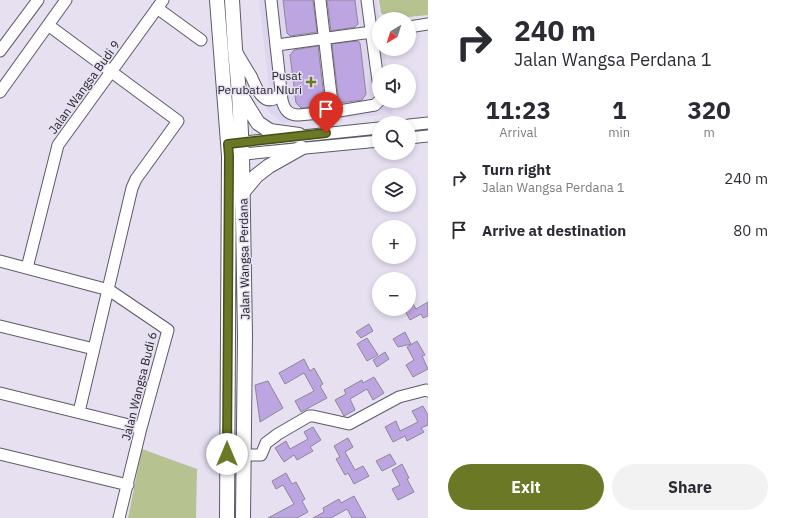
<!DOCTYPE html>
<meta charset="utf-8">
<style>
body{margin:0;font-family:"IBM Plex Sans",sans-serif;background:#f2f2f3;color:#2b2b33;height:100vh;display:flex;flex-direction:column;font-size:15px;white-space:nowrap}
*{box-sizing:border-box;margin:0}
p{font-size:13px;color:#7c7c81}
.icon{flex:none;width:22px;height:22px;fill:none;stroke:currentColor;stroke-width:2;stroke-linecap:round;stroke-linejoin:round}
.map{position:relative;flex:1;overflow:hidden}
.panel{display:flex;flex-direction:column;background:#fff;width:360px}
.panel>*{flex:none}
.top-card{background:#fff;color:#2b2b33;overflow:hidden}
.needle{width:26px;rotate:218deg}
.controls{position:absolute;left:372px;top:12px;display:grid;gap:8px}
.controls a{display:grid;place-items:center;width:44px;height:44px;border-radius:50%;background:#fff;box-shadow:0 2px 6px #0003;font-size:20px}
.pin{position:absolute;display:grid;place-items:center;width:34px;height:34px;color:#fff;margin:-41px -17px;border-radius:50% 50% 50% 0;rotate:-45deg;box-shadow:0 0 4px #0007}
.pin .icon{rotate:45deg}
.me{position:absolute;width:44px;margin:-22px;rotate:0deg;stroke-linejoin:round;filter:drop-shadow(0 0 3px #0008)}
.turn{display:flex;align-items:center;gap:14px;height:84px;padding:0 20px;font-size:18px}
.turn .icon{width:52px;height:52px;stroke-width:2.5}
.turn b{display:block;font-size:28px;line-height:34px}
.eta{display:flex;justify-content:space-evenly;align-items:center;height:68px;text-align:center}
.eta b{font-size:24px;font-weight:800;line-height:28px}
.button{display:flex;gap:8px;margin-top:auto;padding:8px 20px}
.button a{flex:1;height:46px;border-radius:24px;background:#6b7926;color:#fff;font-size:16px;font-weight:800;line-height:46px;text-align:center}
.button a+a{background:#f2f2f3;color:#2b2b33}
ul{padding:0;list-style:none}
li{display:flex;align-items:center;gap:12px;height:52px;padding:0 20px}
li div{flex:1}
li b{display:block;font-size:15px}
li em{font-style:normal}
main{display:flex;flex:1;min-height:0}
.map>svg:first-child{display:block}
.built{fill:#ded5ee}
.green{fill:#b7c291}
.building{fill:#bca5e0;stroke:#8d8898}
.lines{fill:none;stroke-linecap:round;stroke-linejoin:round}
.minor-casing{stroke:#5e5967;stroke-width:13}
.major-casing{stroke:#5e5967;stroke-width:16}
.minor{stroke:#fff;stroke-width:11}
.major{stroke:#fff;stroke-width:14}
.route-casing{stroke:#464f19;stroke-width:10}
.route{stroke:#6b7926;stroke-width:7}
.poi-dot{fill:#6b7926;stroke:#e6e0f1;stroke-width:1.5}
.labels{text-anchor:middle;dominant-baseline:central;stroke-width:3;stroke-linejoin:round;paint-order:stroke}
.poi-label{font-size:12px;fill:#242228;stroke:#e6e0f1;text-anchor:end}
.street-label{font-size:12px;fill:#242228;stroke:#e6e0f1}
</style>
<main>
<div class="map">
<svg width="428" height="518" viewBox="0 0 428 518">
<rect width="100%" height="100%" fill="#e6e0f1"/>
<path class="built" d="M259,0H377L380,19L379,49H384L387,71H379V101H391L393,114L282,123L265,108L269,86Z"/>
<path class="green" d="M379,0H428V15L389,19L381,13Z
M142,449L197,469L196,518H128Z"/>
<path class="building" d="M283,0H313L317,32L290,36L287,33Z
M327,0H355L358,24L355,27L331,31Z
M358,41L360,43L366,94L362,100L339,103L332,44Z
M318,46L325,106L301,108L296,103L290,55L294,50Z
M409,297L416,309L428,302V316L423,318L421,314L410,320L404,309H409Z
M369,324L373,331L361,338L356,332Z
M405,332L411,344L398,347L393,339Z
M367,338L378,355L367,361L357,344Z
M417,341L425,355L422,356L428,369L413,377L406,365L414,360L407,347Z
M385,352L389,359L377,367L373,360Z
M304,359L310,371L314,368L323,384L320,386L327,398L301,412L295,401L314,391L304,373L285,384L279,373Z
M374,377L384,393L373,400L367,389L350,399L355,410L344,416L335,400L346,394L344,390L362,380L363,383Z
M268,381L283,408L260,422L255,385Z
M423,406L428,415V425L421,428L424,432L407,441L405,436L393,442L385,427L396,421L400,431L418,422L412,411Z
M313,427L321,440L310,447L313,451L297,460L294,455L284,462L275,448L286,441L290,449L308,439L304,432Z
M348,438L353,447L345,452L355,470L363,466L369,476L354,484L348,473L345,475L336,459L340,457L334,446Z
M390,454L396,464L382,471L376,461Z
M402,464L409,478L407,479L414,492L398,500L392,489L400,485L392,470Z
M286,473L292,484L296,482L305,499L302,501L308,512L297,518H268L294,504L283,485L276,489L272,481Z
M354,496L366,518H352L347,509L331,518H313L324,512L323,508L339,499L341,503Z"/>
<g class="lines">
<defs>
<path id="minor" d="M271,0L282,100C284,109 288,115 298,115L333,112L375,105L379,101
M320,0L333,112
M367,0L379,88
M157,8L201,40
M48,25L178,121L136,179L132,188L79,412
M409,27L428,24
M277,45L379,31
M0,51L38,0
M236,51C241,60 246,68 251,76C255,84 261,104 274,99C276,98 279,95 281,93
M0,92L66,0
M409,125L428,123
M409,138L428,136
M234,143L379,128
M234,155L379,141
M0,261L109,290L168,330L141,428L119,518
M27,268L58,145L163,0
M0,326L94,349
M0,393L141,428
M0,454L128,485
M243,455H261L266,443L278,434L309,416H313L349,424L399,397L426,390L428,391"/>
<path id="major" d="M217,0L229,156L227,518
M232,0L235,49L239,93L242,154L245,336L243,518
M240,94L258,123L270,131L299,135
M242,193L256,176L269,166L301,148"/>
</defs>
<use href="#minor" class="minor-casing"/>
<use href="#major" class="major-casing"/>
<use href="#minor" class="minor"/>
<use href="#major" class="major"/>
</g>
<g class="lines">
<defs>
<path id="route" d="M227,454L229,156L228,144L326,133"/>
</defs>
<use href="#route" class="route-casing"/>
<use href="#route" class="route"/>
</g>
<path class="poi-dot" d="M309 76h4v4h4v4h-4v4h-4v-4h-4v-4h4z"/>
<g class="labels">
<g class="poi-label">
<text x="302" y="75">Pusat<tspan x="302" dy="14">Perubatan Nluri</tspan></text>
</g>
<g class="street-label">
<text transform="translate(84 87) rotate(-54)">Jalan Wangsa Budi 9</text>
<text transform="translate(244 259) rotate(-91)">Jalan Wangsa Perdana</text>
<text transform="translate(139 386) rotate(-76)">Jalan Wangsa Budi 6</text>
</g>
</g>
</svg>
<div class="controls">
<a><svg class="needle" viewBox="-14 -14 28 28"><path d="M0-13l5 13h-10z" fill="#e53935"/><path d="M0 13l5-13h-10z" fill="#7c7c81"/></svg></a>
<a><svg class="icon" aria-label="sound" viewBox="0 0 24 24"><path d="M4 9h4l5-4v14l-5-4H4zM17 9q2 3 0 6"/></svg></a>
<a><svg class="icon" aria-label="search" viewBox="0 0 24 24"><circle cx="10" cy="10" r="6"/><path d="M15 15l6 6"/></svg></a>
<a><svg class="icon" aria-label="layers" viewBox="0 0 24 24"><path d="M12 4l9 5-9 5-9-5zM3 14l9 5 9-5"/></svg></a>
<a>+</a>
<a>−</a>
</div>
<div class="pin" style="left:326px;top:133px;background:#d93025"><svg class="icon" aria-label="arrive" viewBox="0 0 24 24"><path d="M6 21V4h12l-3 4 3 4H6"/></svg></div>
<svg class="me" style="left:227px;top:454px" viewBox="-20 -20 40 40"><circle r="19" fill="#fff"/><path d="M0-13L10 11 0 6-10 11z" fill="#6b7926"/></svg>
</div>
<section class="panel">
<div class="top-card">
<div class="turn"><svg class="icon" aria-label="right" viewBox="0 0 24 24"><path d="M7 20v-9h11M14 6l5 5-5 5"/></svg><div><b>240 m</b>Jalan Wangsa Perdana 1</div></div>
</div>
<div class="eta">
<div><b>11:23</b><p>Arrival</p></div>
<div><b>1</b><p>min</p></div>
<div><b>320</b><p>m</p></div>
</div>
<ul>
<li><svg class="icon" aria-label="right" viewBox="0 0 24 24"><path d="M7 20v-9h11M14 6l5 5-5 5"/></svg><div><b>Turn right</b><p>Jalan Wangsa Perdana 1</p></div><em>240 m</em></li>
<li><svg class="icon" aria-label="arrive" viewBox="0 0 24 24"><path d="M6 21V4h12l-3 4 3 4H6"/></svg><div><b>Arrive at destination</b></div><em>80 m</em></li>
</ul>
<div class="button"><a>Exit</a><a>Share</a></div>
</section>
</main>
